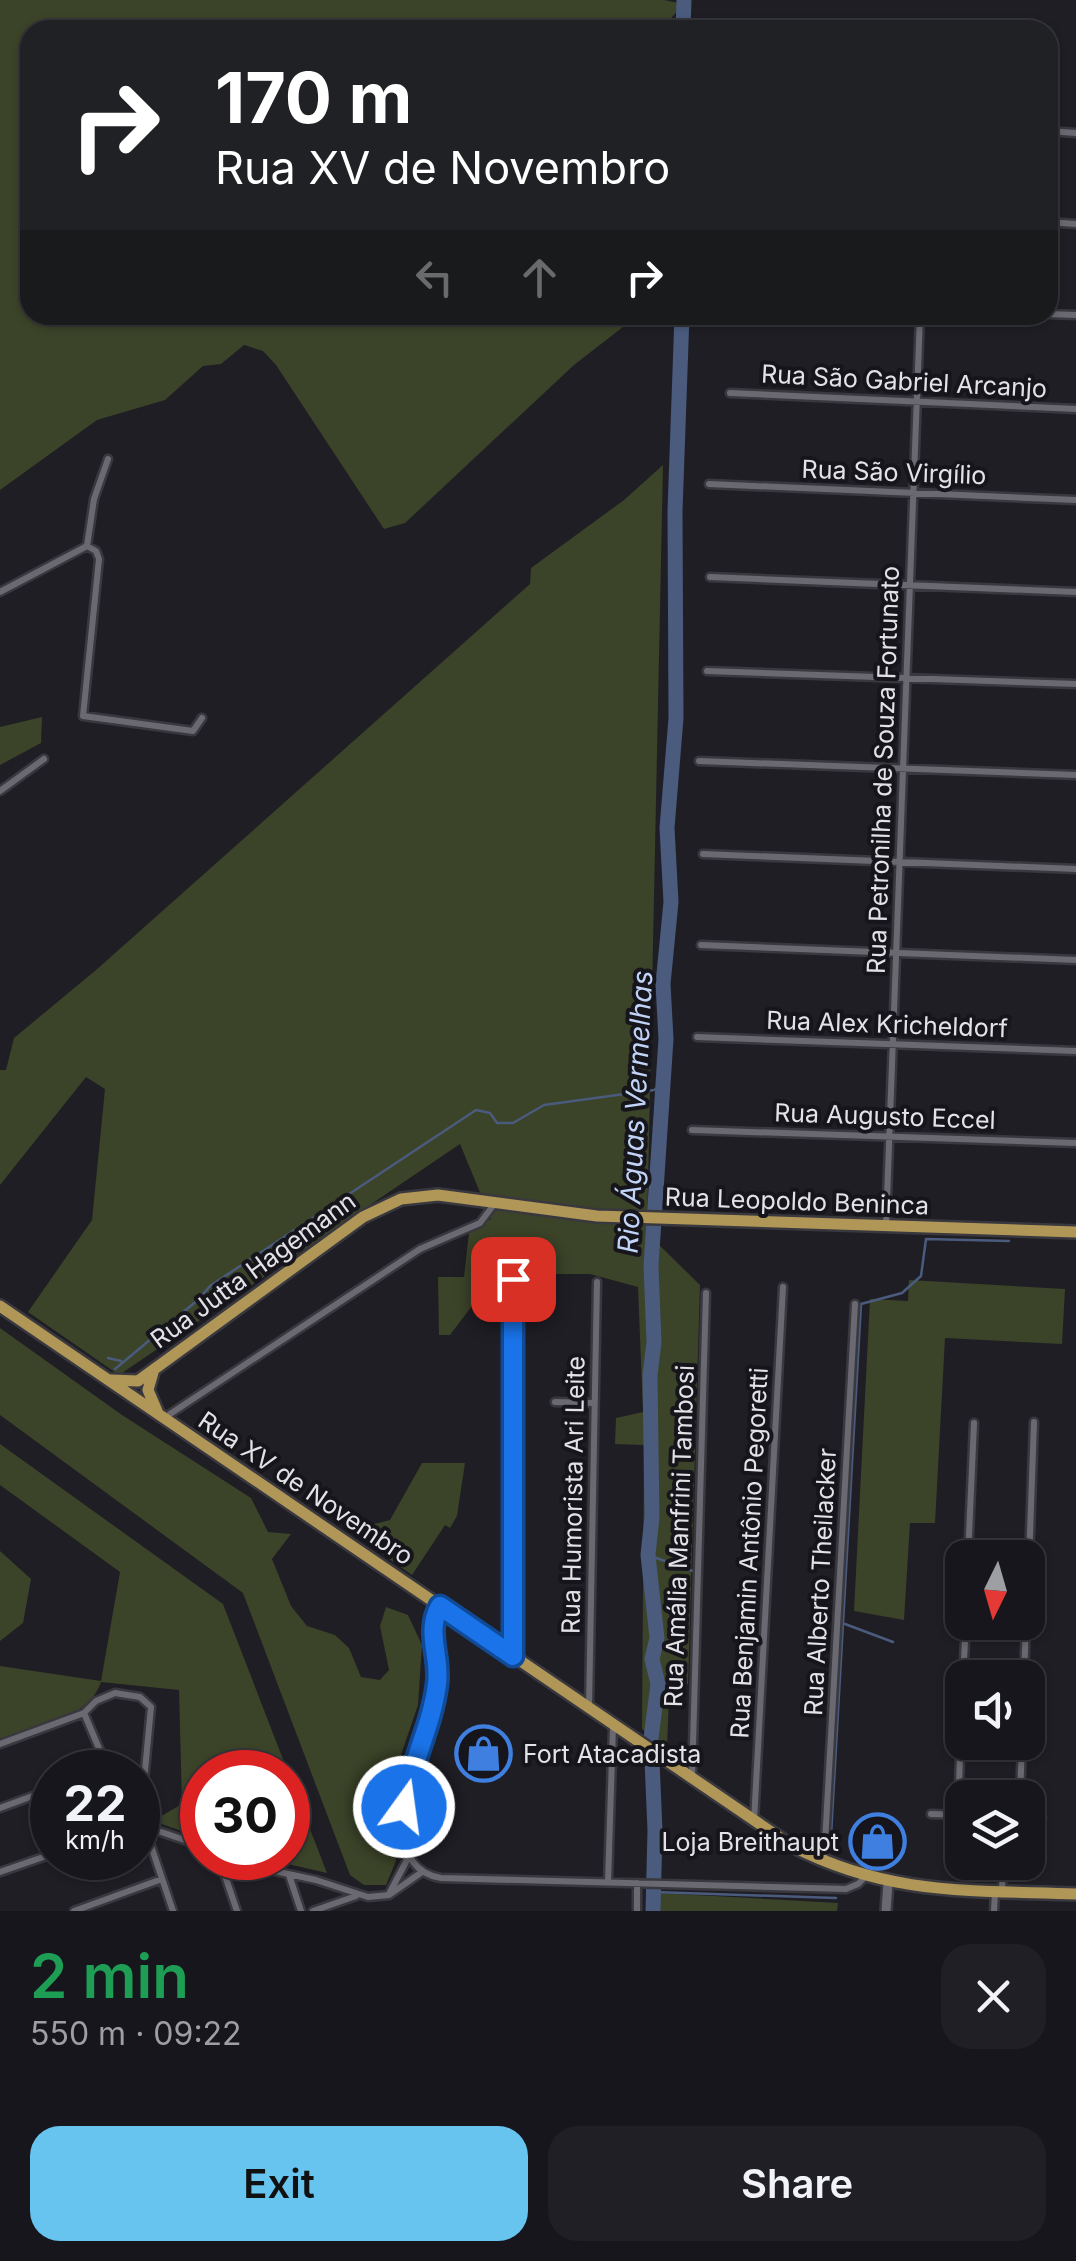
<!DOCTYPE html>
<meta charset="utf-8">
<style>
body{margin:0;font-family:Inter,sans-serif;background:#201f25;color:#f1f3f6;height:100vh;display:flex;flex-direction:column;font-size:38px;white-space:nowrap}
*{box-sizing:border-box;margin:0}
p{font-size:32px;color:#9e9fa3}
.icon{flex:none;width:55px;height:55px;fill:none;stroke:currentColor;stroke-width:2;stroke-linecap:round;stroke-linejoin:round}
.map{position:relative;height:1911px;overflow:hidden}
.sheet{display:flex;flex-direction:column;background:#17161c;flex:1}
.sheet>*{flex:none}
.top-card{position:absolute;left:20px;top:20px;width:1038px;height:305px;border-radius:30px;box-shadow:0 2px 8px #0004,0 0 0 2px #36353b;background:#202124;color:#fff;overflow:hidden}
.needle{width:65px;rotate:185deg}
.fabs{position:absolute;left:945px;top:1540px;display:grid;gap:20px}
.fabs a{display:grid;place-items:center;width:100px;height:100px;border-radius:20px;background:#17161c;box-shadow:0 2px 8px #0004,0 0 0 2px #36353b;font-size:50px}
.speed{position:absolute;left:30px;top:1750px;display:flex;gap:20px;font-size:50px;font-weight:700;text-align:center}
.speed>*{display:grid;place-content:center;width:130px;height:130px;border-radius:50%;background:#17161c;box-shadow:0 2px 8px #0004,0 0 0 2px #36353b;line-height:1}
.speed small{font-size:25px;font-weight:400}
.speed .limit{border:15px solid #d22;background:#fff;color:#111}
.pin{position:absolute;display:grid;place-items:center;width:85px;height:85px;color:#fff;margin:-42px;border-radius:20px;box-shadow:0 5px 15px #0006}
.me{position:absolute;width:110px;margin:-55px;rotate:14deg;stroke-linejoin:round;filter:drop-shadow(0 0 8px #0008)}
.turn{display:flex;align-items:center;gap:35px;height:210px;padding:0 30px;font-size:45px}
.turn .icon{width:130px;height:130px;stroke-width:2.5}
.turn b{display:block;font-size:70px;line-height:85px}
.lanes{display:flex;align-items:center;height:95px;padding:0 30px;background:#0003;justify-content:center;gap:50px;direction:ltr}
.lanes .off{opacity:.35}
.round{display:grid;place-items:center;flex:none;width:105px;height:105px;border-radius:30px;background:#201f25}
.summary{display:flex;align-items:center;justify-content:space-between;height:170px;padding:0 30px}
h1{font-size:60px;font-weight:600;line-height:75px;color:#1e9e55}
.button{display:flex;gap:20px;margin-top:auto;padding:20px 30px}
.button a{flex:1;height:115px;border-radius:30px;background:#66c4ef;color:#111;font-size:40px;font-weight:600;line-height:115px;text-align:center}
.button a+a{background:#201f25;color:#f1f3f6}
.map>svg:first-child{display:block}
.green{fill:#3b4328}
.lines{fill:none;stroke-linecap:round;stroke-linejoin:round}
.stream{stroke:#4a5b7d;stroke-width:2.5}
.river{stroke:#4a5b7d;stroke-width:15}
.minor-casing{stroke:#39383e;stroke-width:11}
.tertiary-casing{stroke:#39383e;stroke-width:14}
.primary-casing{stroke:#39383e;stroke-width:16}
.minor{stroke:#6a6971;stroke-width:6}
.tertiary{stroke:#6a6971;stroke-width:9}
.primary{stroke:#b09757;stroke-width:11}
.route-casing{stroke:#114b97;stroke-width:25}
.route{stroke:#1a73e8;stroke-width:18}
.labels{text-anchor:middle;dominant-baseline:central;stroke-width:8;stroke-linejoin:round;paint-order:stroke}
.street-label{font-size:25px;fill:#e2e2e7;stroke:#16151b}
.poi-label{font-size:25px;fill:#e2e2e7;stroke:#16151b;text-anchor:start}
.water-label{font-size:28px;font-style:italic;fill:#c1d4f8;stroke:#16151b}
</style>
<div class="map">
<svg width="1076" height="1911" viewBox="0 0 1076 1911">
<rect width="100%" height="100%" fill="#1f1e25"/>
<path class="green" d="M0,0H664L683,4L668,22V30H30V315H633L628,323L574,365L405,523L384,529L276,365L263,351L244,345L221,364L203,366L165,400L97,420L0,490Z
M663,465L647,1233L700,1285L688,1684L669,1696L667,1747L642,1729L644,1445L615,1444L616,1418L643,1412L638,1287L590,1274H496L450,1335H439L438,1277H464L469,1233L491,1219L460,1144L119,1375L28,1312L92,1220L105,1089L86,1077L0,1185V1070H6L14,1038L96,970L530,584L531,568L624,500Z
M42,717L41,743L0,765V727Z
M909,1280L1065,1289L1062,1344L945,1338L935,1523H910L904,1620L854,1611L870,1299L908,1301Z
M0,1328L122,1415L251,1498L268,1532L291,1534L272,1559L291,1606L307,1626L335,1635L349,1648L361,1677L380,1680L389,1670L380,1626L386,1607L408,1615L422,1645L418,1705L388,1793L396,1861L386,1885H364L350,1875L243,1593L0,1415Z
M0,1444L223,1604L327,1873L262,1858H288V1772H202V1838L153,1821L182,1804L179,1690L101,1682C89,1719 33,1728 0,1740V1666L101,1681L120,1572L0,1485Z
M422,1463H465L457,1516L450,1528L445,1525L412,1575L362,1540L367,1526L390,1520Z
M0,1551L31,1579L23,1623L0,1641Z
M659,1893L838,1903L837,1911H659Z"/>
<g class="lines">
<path class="stream" d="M108,1358L121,1361
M115,1369L199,1299L210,1286L476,1110L490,1113L497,1123H513L544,1105L654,1090L662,1085
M648,1555L693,1571
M845,1624L893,1642
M831,1836L861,1304L902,1293L921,1276L926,1239L1009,1241
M654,1892L836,1898"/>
<path class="river" d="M683,30L684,0
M653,1911L655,1830L651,1738L658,1684L652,1659L657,1638L648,1555L652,1517L650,1375L654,1342L651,1266L666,1039L663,984L671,902L667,828L676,718L675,511L682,315"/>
<defs>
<path id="minor" d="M1048,131L1076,133
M1048,222L1076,224
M1048,314L1076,315
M730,393L1076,409
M709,484L1076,500
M87,546L94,499L108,459
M710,577L1076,592
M0,592L87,546L96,551L99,559L83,716L193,731L202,718
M707,671L1076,684
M699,761L1076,775
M0,791L44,759
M703,854L1076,869
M701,945L1076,960
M697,1037L1076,1051
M692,1130L1076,1143
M886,1225L920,315
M513,1279V1655
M555,1402L594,1403
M164,1418L420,1249L480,1223L495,1203
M968,1558L974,1423
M1028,1590L1034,1422
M440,1607C425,1633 443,1661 436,1690C427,1735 365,1865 441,1878L846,1889L858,1884L865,1877
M963,1678L966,1622
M1024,1678L1026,1622
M589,1707L597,1282
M84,1713L109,1772
M0,1744L84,1713L96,1701L115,1693L140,1697L151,1707L144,1781
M692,1778L706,1293
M1020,1798L1022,1742
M0,1808L52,1789
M931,1814L962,1815
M958,1815L962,1696
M1028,1818H1042
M754,1821L783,1287
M138,1824L202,1846
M145,1828L173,1911
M219,1858L237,1911
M227,1858L247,1865L316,1880L368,1897L389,1895L422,1872
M824,1861L855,1304
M0,1872L52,1854
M289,1875L301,1911
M608,1882L613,1727
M1002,1891L1003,1862
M389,1894L409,1856
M74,1911L162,1879
M313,1911L356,1896
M637,1911V1883
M994,1911L995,1892"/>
<path id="tertiary" d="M886,1911L888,1883"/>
<path id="primary" d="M0,1306L792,1846C890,1896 970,1890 1076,1894
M154,1369L148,1390L157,1411
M111,1380L138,1381L363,1217L401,1199L438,1195L597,1216L1076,1232"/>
</defs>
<use href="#minor" class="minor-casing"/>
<use href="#tertiary" class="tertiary-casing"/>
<use href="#primary" class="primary-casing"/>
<use href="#minor" class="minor"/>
<use href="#tertiary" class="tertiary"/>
<use href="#primary" class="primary"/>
</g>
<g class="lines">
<defs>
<path id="route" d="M404,1807C410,1765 432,1726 437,1684C441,1657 425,1632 440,1606L513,1656V1279"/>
</defs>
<use href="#route" class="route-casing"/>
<use href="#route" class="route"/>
</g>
<defs>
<symbol id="shop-ring" viewBox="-11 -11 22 22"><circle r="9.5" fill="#16151b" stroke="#3f7fe0" stroke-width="1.5"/><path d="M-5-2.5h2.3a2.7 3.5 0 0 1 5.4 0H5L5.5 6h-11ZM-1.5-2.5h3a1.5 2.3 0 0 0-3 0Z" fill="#3f7fe0"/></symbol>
</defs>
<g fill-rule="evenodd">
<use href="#shop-ring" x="452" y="1722" width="63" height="63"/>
<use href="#shop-ring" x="846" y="1810" width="63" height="63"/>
</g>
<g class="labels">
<g class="street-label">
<text transform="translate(904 381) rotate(3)">Rua São Gabriel Arcanjo</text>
<text transform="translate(894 472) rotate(2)">Rua São Virgílio</text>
<text transform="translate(883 770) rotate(-88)">Rua Petronilha de Souza Fortunato</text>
<text transform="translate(887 1024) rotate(2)">Rua Alex Kricheldorf</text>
<text transform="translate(885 1116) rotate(2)">Rua Augusto Eccel</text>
<text transform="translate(797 1201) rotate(2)">Rua Leopoldo Beninca</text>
<text transform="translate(253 1270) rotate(-36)">Rua Jutta Hagemann</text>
<text transform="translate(306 1488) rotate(34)">Rua XV de Novembro</text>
<text transform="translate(573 1495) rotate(-89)">Rua Humorista Ari Leite</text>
<text transform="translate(679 1536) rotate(-88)">Rua Amália Manfrini Tambosi</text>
<text transform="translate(749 1553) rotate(-87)">Rua Benjamin Antônio Pegoretti</text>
<text transform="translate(820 1582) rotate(-87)">Rua Alberto Theilacker</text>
</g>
<g class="poi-label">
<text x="523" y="1754">Fort Atacadista</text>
<text x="839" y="1842" text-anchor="end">Loja Breithaupt</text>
</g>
<g class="water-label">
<text transform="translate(635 1112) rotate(-87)">Rio Águas Vermelhas</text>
</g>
</g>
</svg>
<div class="fabs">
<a><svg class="needle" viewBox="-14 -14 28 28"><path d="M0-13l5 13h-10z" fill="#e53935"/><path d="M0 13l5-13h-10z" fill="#9e9fa3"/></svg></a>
<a><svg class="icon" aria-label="sound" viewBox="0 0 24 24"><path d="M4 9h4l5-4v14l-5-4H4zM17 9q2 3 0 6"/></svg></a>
<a><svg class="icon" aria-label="layers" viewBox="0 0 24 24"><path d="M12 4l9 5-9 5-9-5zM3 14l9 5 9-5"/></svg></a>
</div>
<div class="speed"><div>22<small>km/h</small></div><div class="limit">30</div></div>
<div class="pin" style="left:513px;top:1279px;background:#d93025"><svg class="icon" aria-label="arrive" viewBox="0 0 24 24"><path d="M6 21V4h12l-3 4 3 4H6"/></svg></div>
<svg class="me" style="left:404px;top:1807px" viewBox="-20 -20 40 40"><circle r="17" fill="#1a73e8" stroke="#fff" stroke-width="3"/><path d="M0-11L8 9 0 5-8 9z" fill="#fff"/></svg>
<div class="top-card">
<div class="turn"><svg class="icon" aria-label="right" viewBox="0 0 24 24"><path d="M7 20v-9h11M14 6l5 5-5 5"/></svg><div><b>170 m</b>Rua XV de Novembro</div></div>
<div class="lanes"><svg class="icon off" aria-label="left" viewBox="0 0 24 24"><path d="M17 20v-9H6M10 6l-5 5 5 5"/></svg><svg class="icon off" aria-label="ahead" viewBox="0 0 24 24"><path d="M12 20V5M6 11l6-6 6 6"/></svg><svg class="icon" aria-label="right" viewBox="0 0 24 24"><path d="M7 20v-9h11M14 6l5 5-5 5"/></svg></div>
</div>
</div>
<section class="sheet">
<div class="summary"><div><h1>2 min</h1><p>550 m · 09:22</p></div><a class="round"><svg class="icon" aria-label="close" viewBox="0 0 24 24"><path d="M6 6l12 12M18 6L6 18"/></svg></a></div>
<div class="button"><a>Exit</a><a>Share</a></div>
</section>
